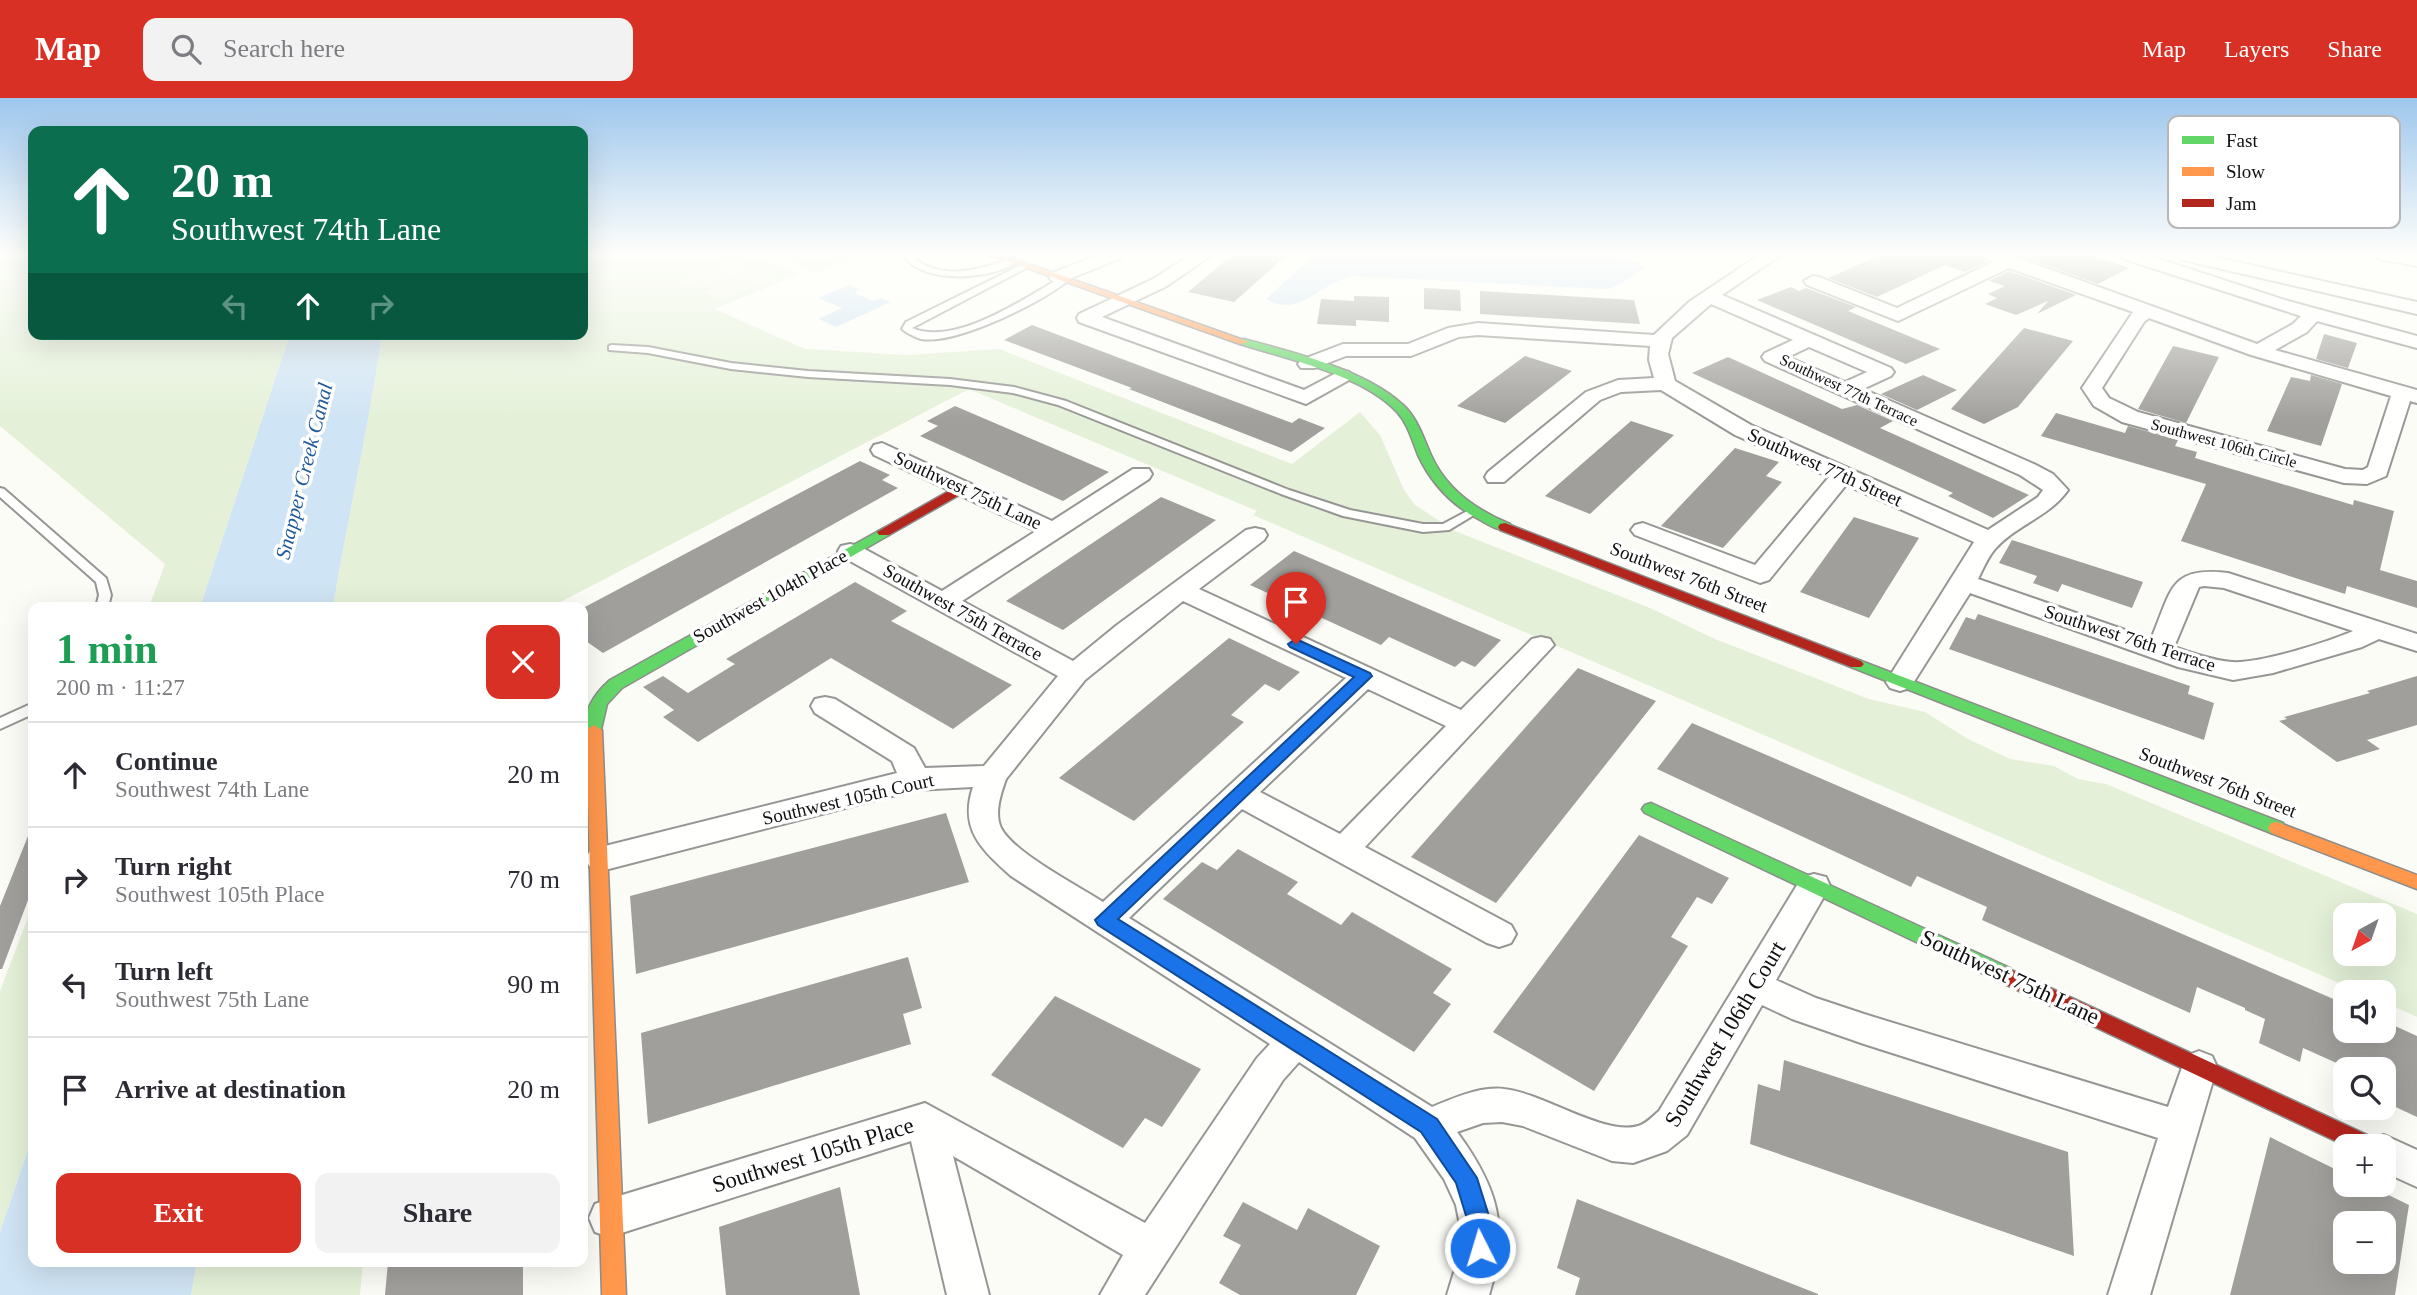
<!DOCTYPE html>
<meta charset="utf-8">
<style>
body{margin:0;font-family:"Times New Roman",serif;background:#f2f2f3;color:#2b2b33;height:100vh;display:flex;flex-direction:column;font-size:26px;white-space:nowrap}
*{box-sizing:border-box;margin:0}
p{font-size:23px;color:#7c7c81}
.icon{flex:none;width:38px;height:38px;fill:none;stroke:currentColor;stroke-width:2;stroke-linecap:round;stroke-linejoin:round}
.map{position:relative;flex:1;overflow:hidden}
.drawer{position:absolute;left:28px;top:504px;width:560px;height:665px;display:flex;flex-direction:column;background:#fff;border-radius:14px;box-shadow:0 7px 28px #0002}
.drawer>*{flex:none}
.guide{position:absolute;left:28px;top:28px;width:560px;height:214px;border-radius:14px;box-shadow:0 7px 28px #0002;background:#0b6e4f;color:#fff;overflow:hidden}
.needle{width:46px;rotate:220deg}
.controls{position:absolute;left:2333px;top:805px;display:grid;gap:14px}
.controls a{display:grid;place-items:center;width:63px;height:63px;border-radius:14px;background:#fff;box-shadow:0 7px 28px #0002;font-size:35px}
.pin{position:absolute;display:grid;place-items:center;width:60px;height:60px;color:#fff;margin:-72px -30px;border-radius:50% 50% 50% 0;rotate:-45deg;box-shadow:0 0 7px #0007}
.pin .icon{rotate:45deg}
.me{position:absolute;width:77px;margin:-38px;rotate:355deg;stroke-linejoin:round;filter:drop-shadow(0 0 5px #0008)}
.turn{display:flex;align-items:center;gap:24px;height:147px;padding:0 28px;font-size:32px}
.turn .icon{width:91px;height:91px;stroke-width:2.5}
.turn b{display:block;font-size:49px;line-height:60px}
.lanes{display:flex;align-items:center;height:66px;padding:0 28px;background:#0003;justify-content:center;gap:35px;direction:ltr}
.lanes .off{opacity:.35}
.round{display:grid;place-items:center;flex:none;width:74px;height:74px;border-radius:14px;background:#f2f2f3}
.head{display:flex;align-items:center;justify-content:space-between;height:119px;padding:0 28px}
h1{font-size:42px;font-weight:800;line-height:52px;color:#1e9e55}
.cta{display:flex;gap:14px;margin-top:auto;padding:14px 28px}
.cta a{flex:1;height:80px;border-radius:14px;background:#d93025;color:#fff;font-size:28px;font-weight:800;line-height:80px;text-align:center}
.cta a+a{background:#f2f2f3;color:#2b2b33}
ul{padding:0;list-style:none}
li{display:flex;align-items:center;gap:21px;height:105px;padding:0 28px;border-top:2px solid #e1e1e2}
li div{flex:1}
li b{display:block;font-size:26px}
li em{font-style:normal}
header{display:flex;align-items:center;gap:42px;box-sizing:border-box;height:98px;padding:0 35px;background:#d93025;color:#fff}
header strong{font-size:33px}
nav{display:flex;gap:38px;margin-inline-start:auto;font-size:24px}
.search{width:490px;height:63px;background:#f2f2f3;display:flex;align-items:center;gap:18px;box-sizing:border-box;padding:0 24px;border-radius:14px;color:#7c7c81;font-size:26px}
.map>svg:first-child{display:block}
.green{fill:#e4f1d8;fill-rule:evenodd}
.pitch{fill:#eef5e2}
.water{fill:#cfe4f4}
.building{fill:#a09f9c;fill-rule:evenodd}
.lines{fill:none;stroke-linecap:round;stroke-linejoin:round}
.lane-casing{stroke:#969694;stroke-width:4}
.street-casing{stroke:#969694;stroke-width:4}
.fast-casing{stroke:#8d8d8b;stroke-width:3}
.slow-casing{stroke:#8d8d8b;stroke-width:3}
.jam-casing{stroke:#8d8d8b;stroke-width:3}
.lane{fill:#fffffe;fill-rule:evenodd}
.street{fill:#fffffe;fill-rule:evenodd}
.fast{fill:#63d668;fill-rule:evenodd}
.slow{fill:#ff974d;fill-rule:evenodd}
.jam{fill:#b3261e;fill-rule:evenodd}
.route{fill:#1a73e8;stroke:#114b97;stroke-width:2}
.labels{text-anchor:middle;dominant-baseline:central;stroke-width:7;stroke-linejoin:round;paint-order:stroke}
.far-street-label{font-size:16px;fill:#101010;stroke:#fff}
.street-label{font-size:19px;fill:#101010;stroke:#fff}
.water-label{font-size:21px;font-style:italic;fill:#215b9b;stroke:#fff}
.near-street-label{font-size:23px;fill:#101010;stroke:#fff}
.key{fill:#fff;stroke:#b7b7b7;stroke-width:2}
.key-label{font-size:19px;fill:#101010}
</style>
<header>
<strong>Map</strong>
<div class="search"><svg class="icon" aria-label="search" viewBox="0 0 24 24"><circle cx="10" cy="10" r="6"/><path d="M15 15l6 6"/></svg>Search here</div>
<nav><a>Map</a><a>Layers</a><a>Share</a></nav>
</header>
<div class="map">
<svg width="2417" height="1197" viewBox="0 0 2417 1197">
<rect width="100%" height="100%" fill="#fcfcf7"/>
<path class="green" d="M0,157H33V236H290L200,509H149L165,466L0,328Z
M583,157H751L799,176L715,211L805,251L908,257L999,251L1292,366L1360,314L1380,337L1404,392L1415,407L1455,433L1650,510L1715,541L1869,601L1925,614L1968,641L2010,661L2054,668L2078,681L2106,686L2417,816V919L2384,904V894H2360L1253,417L1257,413L969,291L551,509H333C348,418 369,328 382,236H583ZM2345,817H2384V856H2345Z
M795,157H859L816,175L784,161Z
M33,806V1037L0,1134V893Z
M197,1164H363L360,1197H191Z"/>
<path class="pitch" d="M733,162L752,170L698,191L679,183Z
M757,172L776,180L723,202L703,194Z"/>
<path class="water" d="M1314,157H1609L1639,165L1645,170C1633,177 1622,186 1608,191L1354,178C1322,182 1299,222 1266,201Z
M849,187L859,191L854,195L874,203L880,200L891,204L836,229L819,221L842,210L818,200Z
M290,236H382C369,328 348,418 333,509H200Z
M33,1037V1164H197L191,1197H0V1134Z"/>
<path class="building" d="M1232,157H1287L1234,204L1188,194Z
M1880,157H1980L1988,164L1965,174L1945,167L1877,199L1828,180Z
M2017,157H2090L2129,170L2098,186Z
M2009,173L2076,197L2037,216L2048,203L2016,217L1985,206L1997,200L1988,196L2005,188L1989,183Z
M1791,189L1799,193L1806,190L1856,209L1848,213L1940,251L1906,266L1757,202Z
M1424,190L1460,192L1461,213L1424,211Z
M1480,193L1634,202L1640,226L1480,216Z
M1354,198L1389,199V224L1356,222V228L1317,226L1321,201L1354,203Z
M1032,227L1292,325L1299,320L1325,330L1291,354L1129,291L1132,290L1004,242Z
M2024,230L2073,243L2018,309L1984,326L1951,311Z
M2324,236L2357,245L2348,270L2316,261Z
M2173,248L2219,259L2186,325L2138,311Z
M1525,258L1572,273L1505,325L1457,308Z
M1728,259L1842,311L1857,307L1893,323L1880,330L2029,397L1993,420L1948,398L1953,395L1692,275Z
M1923,277L1957,292L1917,312L1881,296Z
M2311,277L2342,286L2321,348L2267,333L2291,279L2310,283Z
M955,308L1109,374L1063,403L920,338L938,328L927,323Z
M2056,315L2125,335L2128,328L2178,342L2175,348L2197,354L2195,360L2353,407L2354,402L2394,413L2380,472L2417,483V510L2347,488L2345,496L2181,443L2206,386L2041,338Z
M1631,323L1674,337L1590,416L1545,398Z
M1735,350L1779,364L1766,378L1782,384L1723,450L1661,428Z
M860,363L890,377L882,382L898,390L603,555L583,541V510Z
M1161,399L1216,422L1063,532L1006,503Z
M1854,419L1919,440L1869,520L1800,494Z
M2012,442L2143,484L2132,510L2062,486L2058,494L2033,485L2037,478L1999,465Z
M1294,453L1501,542L1475,569L1462,563L1455,569L1389,539L1381,547L1250,487Z
M855,484L907,513L891,523L1012,587L953,631L831,560L698,644L663,619L674,612L643,589L663,578L688,595L735,566L726,561Z
M1978,516L2190,588L2188,596L2214,605L2204,642L1949,551L1966,519L1975,522Z
M1229,540L1300,574L1279,593L1265,586L1231,617L1244,624L1134,723L1059,680Z
M1578,570L1656,603L1496,805L1411,759Z
M2417,578V627L2367,642L2380,651L2337,664L2279,623L2287,621L2284,619L2370,595L2367,593Z
M1692,625L2345,906V933H2384V923L2417,938V1019L2387,1005L2389,989L2384,986V971H2350L2303,950L2300,964L2259,945L2265,921L2245,912V910L2197,889L2190,915L1982,822L1987,809L1917,778L1911,789L1657,671Z
M946,715L969,784L636,876L630,798Z
M32,728L33,789L2,871H0V808Z
M1639,737L1729,780L1712,806L1697,799L1671,839L1688,848L1594,993L1493,934Z
M1238,751L1298,784L1287,796L1341,827L1352,814L1452,871L1433,895L1451,906L1414,954L1163,801L1202,764L1217,772Z
M908,859L922,910L903,916L911,946L648,1026L641,935Z
M1055,898L1201,971L1162,1029L1145,1020L1123,1050L991,977Z
M1784,962L2068,1054L2074,1158L1750,1046L1758,986L1780,993Z
M2270,1039L2345,1076V1087H2368L2409,1107L2395,1197H2230ZM2345,1125H2384V1164H2345Z
M840,1089L860,1197H726L719,1129Z
M1577,1101L1818,1196V1197H1575L1580,1180L1557,1170Z
M1243,1104L1297,1132L1308,1110L1380,1148L1356,1197H1240L1219,1185L1241,1147L1223,1138Z
M388,1164H523V1197H385Z"/>
<g class="lines">
<defs>
<path id="lane" d="M903,157H911C939,185 982,171 1014,160L1018,163C993,182 922,187 903,157Z
M1023,166L1030,168L912,230C955,249 1025,200 1062,179L1070,181C1043,204 956,247 921,241C915,239 907,235 902,231L906,224Z
M612,247L648,249L731,265L808,273L950,281L1014,289L1066,303L1289,392L1350,412L1423,426H1443L1473,410L1479,414L1449,432L1423,434L1343,418L1281,396L1058,307L1013,295L950,287L808,279L731,271L648,255L609,252V248Z
M0,390L4,391L106,480L111,497L108,509H96L99,497L96,484L0,399Z
M33,605V616L0,631V620Z"/>
<path id="street" d="M1098,157H1122L1119,161L1064,183H1052L1049,179L1052,175Z
M1191,157H1212L1165,189L1102,219L1304,292L1342,272L1349,274L1352,278L1349,282L1306,306L1079,224L1077,220L1079,216L1153,181Z
M1759,157H1781L1722,197L1891,270L1894,274L1891,278L1863,291L2036,367L2053,376L2068,392C2049,419 2016,427 1995,451C1988,459 1983,471 1978,481L2151,541C2172,493 2168,468 2228,475L2417,536V553L2379,541L2362,549L2273,575L2233,582L2178,569L1970,495L1910,590L1900,593L1890,590L1886,584L1974,444L1846,387L1769,482L1760,485L1635,437L1631,432L1635,427L1643,425L1755,467L1829,379L1735,337L1661,292L1621,294L1600,302L1504,384H1488L1485,379L1488,374L1586,294L1618,282L1654,280L1649,262L1650,248L1478,237L1459,239L1411,258H1346L1315,270H1301L1298,266L1301,262L1343,246H1408L1448,230L1478,225L1654,237L1689,204ZM1711,206L1793,242L1765,255L1762,259L1765,263L2020,377L2043,392L2038,399L1988,432L1751,327L1675,283L1668,256L1672,240ZM1809,249L1867,274L1845,284L1788,259ZM2204,488L2224,490L2353,533C2328,544 2259,566 2232,564C2213,563 2192,555 2174,549L2199,489Z
M1982,157L2015,159L2257,246L2293,226L2301,218L2124,161L2121,157H2147L2288,203L2417,238V250L2317,223L2307,234L2275,252L2417,292V305L2410,303L2386,378L2367,386L2344,385L2122,324L2094,308L2082,290L2133,214L2009,170L1898,223L1807,187L1804,183L1813,178L1819,179L1897,210L1993,164ZM2149,220L2251,257L2391,298L2368,369L2363,372L2345,371L2138,314L2109,300L2102,290L2144,224Z
M2174,157H2205L2417,204V216L2183,162Z
M2376,157L2417,158V168L2379,161Z
M882,345L1052,423L1133,371H1149L1152,376L1149,381L962,503L1073,563L1117,527L1246,432L1255,430L1264,432L1267,437L1264,442L1199,491L1461,612L1532,541L1541,539L1550,541L1554,547L1365,749L1511,827L1516,836L1511,845L1499,849L1487,845L1242,711L1129,820L1432,1009C1454,1000 1480,988 1504,991C1543,995 1604,1038 1638,1028C1646,1026 1653,1018 1659,1013L1802,779L1814,776L1826,779L1830,788L1776,882L1816,900L1864,916L2168,1009L2186,958L2199,953L2212,958L2217,969L2150,1197H2108L2158,1040L1864,946L1792,921L1762,907L1687,1037L1667,1053L1633,1065L1612,1063L1523,1028L1502,1024L1483,1025L1457,1034C1498,1090 1510,1130 1489,1197H1447L1455,1171L1460,1127L1456,1107L1444,1081L1415,1040L1299,964L1283,982L1145,1197H1100L1123,1157L953,1058L989,1197H947L911,1043L609,1139L595,1134L589,1120L595,1106L609,1101L925,1005L1145,1125L1257,960L1270,946L1011,778C981,751 959,731 973,689L915,692L601,773L590,769L585,761L590,753L601,749L897,675L892,663L815,615L811,608L815,601L825,599L835,601L914,650L925,670L984,668L1058,578L841,458L838,453L841,448L850,446L859,448L942,493L1036,433L874,357L871,352L874,347ZM1183,503L1346,580L1103,804C1078,788 1014,755 1001,730C994,715 1001,695 1006,681L1085,582ZM1368,591L1446,628L1340,736L1260,694Z
M2384,1037L2417,1052V1089L2384,1074V1048H2368L2370,1042Z"/>
<path id="fast" d="M1244,241C1293,254 1365,272 1402,306C1417,319 1423,339 1431,357C1446,391 1476,412 1510,426L1512,429L1510,432C1499,434 1489,427 1480,422C1453,408 1431,385 1418,357C1412,342 1408,326 1397,314C1363,277 1287,261 1240,246V242Z
M884,430L889,431L891,434L889,437L622,590L607,606L600,636H588C580,616 595,595 610,582Z
M1856,561L2283,725L2286,730L2283,735H2271L1851,569L1848,566L1851,563Z
M1651,705L2010,870L2013,876L2010,882L2003,884L1996,882L1645,715L1642,711L1645,707Z"/>
<path id="slow" d="M990,157H1004L1249,244L1240,246Z
M594,627L602,632L626,1197H602L586,632Z
M2277,724L2417,777V791L2271,735L2268,730L2271,725Z"/>
<path id="jam" d="M963,385L968,386V392L889,437H879L877,434Z
M1505,425L1861,563L1864,566L1861,569H1851L1500,432L1498,429L1500,426Z
M2003,868L2376,1041L2379,1048H2346L1996,882L1993,876L1996,870Z"/>
</defs>
<use href="#lane" class="lane-casing"/>
<use href="#street" class="street-casing"/>
<use href="#fast" class="fast-casing"/>
<use href="#slow" class="slow-casing"/>
<use href="#jam" class="jam-casing"/>
<use href="#lane" class="lane"/>
<use href="#street" class="street"/>
<use href="#fast" class="fast"/>
<use href="#slow" class="slow"/>
<use href="#jam" class="jam"/>
</g>
<linearGradient id="sky" x2="0" y2="1"><stop stop-color="#9ec7ed"/><stop offset="0.48" stop-color="#fefefb"/><stop offset="1" stop-color="#fefefb" stop-opacity="0"/></linearGradient>
<rect width="2417" height="324" fill="url(#sky)"/>
<path class="route" d="M1296,541L1370,575L1372,578L1118,821L1437,1021L1477,1080L1494,1134L1489,1158L1480,1161L1472,1158L1469,1150L1471,1134L1456,1085L1421,1034L1098,827L1095,822L1354,579L1290,549L1288,546Z"/>
<g class="labels">
<g class="far-street-label">
<text transform="translate(1849 292) rotate(25)">Southwest 77th Terrace</text>
<text transform="translate(2224 345) rotate(15)">Southwest 106th Circle</text>
</g>
<g class="street-label">
<text transform="translate(1825 369) rotate(24)">Southwest 77th Street</text>
<text transform="translate(968 392) rotate(25)">Southwest 75th Lane</text>
<text transform="translate(1689 479) rotate(21)">Southwest 76th Street</text>
<text transform="translate(770 498) rotate(-29)">Southwest 104th Place</text>
<text transform="translate(963 514) rotate(29)">Southwest 75th Terrace</text>
<text transform="translate(2130 540) rotate(18)">Southwest 76th Terrace</text>
<text transform="translate(2218 684) rotate(21)">Southwest 76th Street</text>
<text transform="translate(848 701) rotate(-13)">Southwest 105th Court</text>
</g>
<g class="water-label">
<text transform="translate(304 373) rotate(-76)">Snapper Creek Canal</text>
</g>
<g class="near-street-label">
<text transform="translate(2010 879) rotate(25)">Southwest 75th Lane</text>
<text transform="translate(1725 936) rotate(-59)">Southwest 106th Court</text>
<text transform="translate(813 1057) rotate(-17)">Southwest 105th Place</text>
</g>
</g>
<rect x="2168" y="18" width="232" height="112" rx="10" class="key"/>
<rect x="2182" y="38" width="32" height="8" fill="#63d668"/>
<rect x="2182" y="69" width="32" height="9" fill="#ff974d"/>
<rect x="2182" y="101" width="32" height="8" fill="#b3261e"/>
<g class="key-label">
<text x="2226" y="49">Fast</text>
<text x="2226" y="80">Slow</text>
<text x="2226" y="112">Jam</text>
</g>
</svg>
<div class="controls">
<a><svg class="needle" viewBox="-14 -14 28 28"><path d="M0-13l5 13h-10z" fill="#e53935"/><path d="M0 13l5-13h-10z" fill="#7c7c81"/></svg></a>
<a><svg class="icon" aria-label="sound" viewBox="0 0 24 24"><path d="M4 9h4l5-4v14l-5-4H4zM17 9q2 3 0 6"/></svg></a>
<a><svg class="icon" aria-label="search" viewBox="0 0 24 24"><circle cx="10" cy="10" r="6"/><path d="M15 15l6 6"/></svg></a>
<a>+</a>
<a>−</a>
</div>
<div class="pin" style="left:1296px;top:546px;background:#d93025"><svg class="icon" aria-label="arrive" viewBox="0 0 24 24"><path d="M6 21V4h12l-3 4 3 4H6"/></svg></div>
<svg class="me" style="left:1480px;top:1150px" viewBox="-20 -20 40 40"><circle r="17" fill="#1a73e8" stroke="#fff" stroke-width="3"/><path d="M0-11L8 9 0 5-8 9z" fill="#fff"/></svg>
<div class="guide">
<div class="turn"><svg class="icon" aria-label="ahead" viewBox="0 0 24 24"><path d="M12 20V5M6 11l6-6 6 6"/></svg><div><b>20 m</b>Southwest 74th Lane</div></div>
<div class="lanes"><svg class="icon off" aria-label="left" viewBox="0 0 24 24"><path d="M17 20v-9H6M10 6l-5 5 5 5"/></svg><svg class="icon" aria-label="ahead" viewBox="0 0 24 24"><path d="M12 20V5M6 11l6-6 6 6"/></svg><svg class="icon off" aria-label="right" viewBox="0 0 24 24"><path d="M7 20v-9h11M14 6l5 5-5 5"/></svg></div>
</div>
<section class="drawer">
<div class="head"><div><h1>1 min</h1><p>200 m · 11:27</p></div><a class="round" style="background:#d93025;color:#fff"><svg class="icon" aria-label="close" viewBox="0 0 24 24"><path d="M6 6l12 12M18 6L6 18"/></svg></a></div>
<ul>
<li><svg class="icon" aria-label="ahead" viewBox="0 0 24 24"><path d="M12 20V5M6 11l6-6 6 6"/></svg><div><b>Continue</b><p>Southwest 74th Lane</p></div><em>20 m</em></li>
<li><svg class="icon" aria-label="right" viewBox="0 0 24 24"><path d="M7 20v-9h11M14 6l5 5-5 5"/></svg><div><b>Turn right</b><p>Southwest 105th Place</p></div><em>70 m</em></li>
<li><svg class="icon" aria-label="left" viewBox="0 0 24 24"><path d="M17 20v-9H6M10 6l-5 5 5 5"/></svg><div><b>Turn left</b><p>Southwest 75th Lane</p></div><em>90 m</em></li>
<li><svg class="icon" aria-label="arrive" viewBox="0 0 24 24"><path d="M6 21V4h12l-3 4 3 4H6"/></svg><div><b>Arrive at destination</b></div><em>20 m</em></li>
</ul>
<div class="cta"><a>Exit</a><a>Share</a></div>
</section>
</div>
